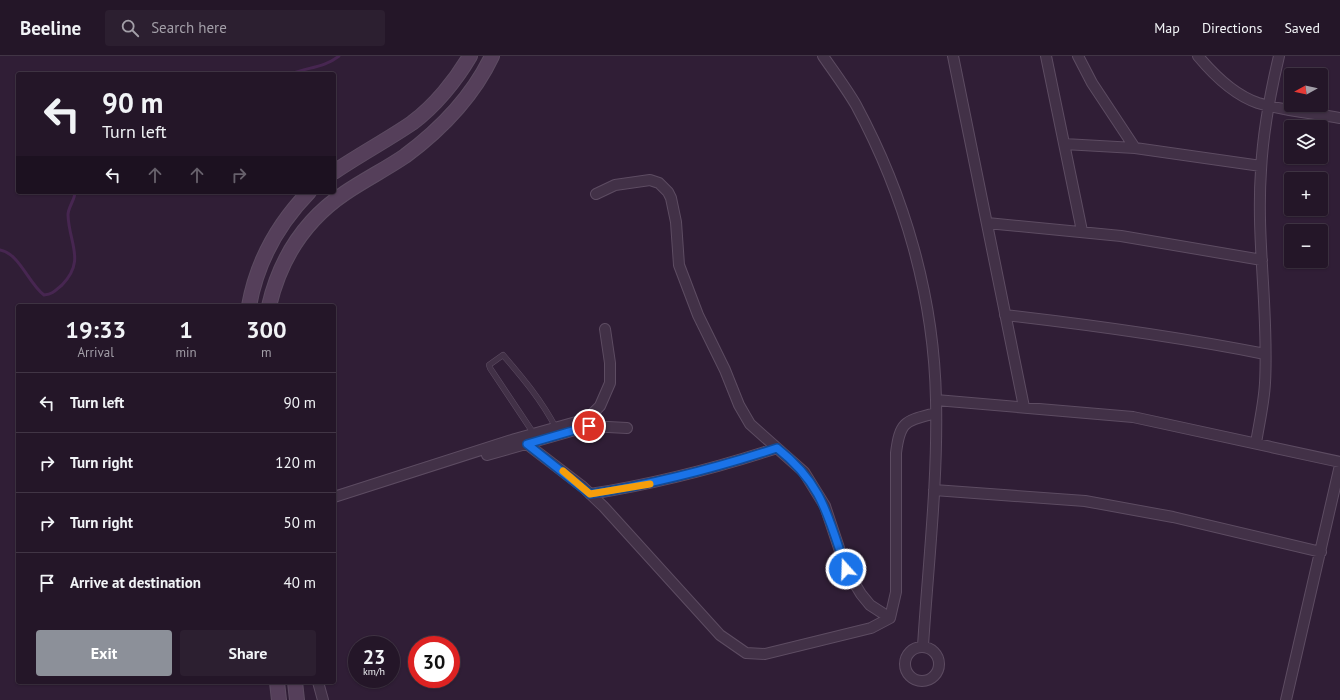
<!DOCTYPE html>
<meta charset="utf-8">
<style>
body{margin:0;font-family:"PT Sans",sans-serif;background:#2c1f30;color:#f1f3f6;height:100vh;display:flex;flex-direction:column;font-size:15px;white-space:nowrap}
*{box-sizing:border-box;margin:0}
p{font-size:13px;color:#a39fa8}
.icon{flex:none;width:22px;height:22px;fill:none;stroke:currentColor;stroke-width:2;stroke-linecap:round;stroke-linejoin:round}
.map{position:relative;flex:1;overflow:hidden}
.side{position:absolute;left:16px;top:248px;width:320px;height:380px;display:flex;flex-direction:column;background:#241628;border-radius:4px;box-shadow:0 1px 3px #0004,0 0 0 1px #413545}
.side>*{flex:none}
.top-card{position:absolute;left:16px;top:16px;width:320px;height:122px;border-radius:4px;box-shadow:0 1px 3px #0004,0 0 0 1px #413545;background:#241628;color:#f1f3f6;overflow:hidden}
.needle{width:26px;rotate:262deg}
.tools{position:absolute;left:1284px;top:12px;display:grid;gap:8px}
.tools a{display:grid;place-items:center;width:44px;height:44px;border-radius:4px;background:#241628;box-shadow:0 1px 3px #0004,0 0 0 1px #413545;font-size:20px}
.speed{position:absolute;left:348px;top:580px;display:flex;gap:8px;font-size:20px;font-weight:700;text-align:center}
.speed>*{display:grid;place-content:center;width:52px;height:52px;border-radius:50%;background:#241628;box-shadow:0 1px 3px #0004,0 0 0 1px #413545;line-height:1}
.speed small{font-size:10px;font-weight:400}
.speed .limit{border:6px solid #d22;background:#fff;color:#111}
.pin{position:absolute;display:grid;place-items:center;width:34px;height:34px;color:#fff;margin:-17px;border:2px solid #fff;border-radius:50%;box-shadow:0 1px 4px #0007}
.me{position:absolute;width:44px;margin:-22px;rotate:340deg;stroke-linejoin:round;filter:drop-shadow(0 0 3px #0008)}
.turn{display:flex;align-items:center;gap:14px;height:84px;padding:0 20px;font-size:18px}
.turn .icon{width:52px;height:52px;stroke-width:2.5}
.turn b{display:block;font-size:28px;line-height:34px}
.lanes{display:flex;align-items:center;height:38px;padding:0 20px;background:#0003;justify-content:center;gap:20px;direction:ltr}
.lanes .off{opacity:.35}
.eta{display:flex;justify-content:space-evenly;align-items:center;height:68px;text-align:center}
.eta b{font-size:24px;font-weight:600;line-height:28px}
.cta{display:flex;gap:8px;margin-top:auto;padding:8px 20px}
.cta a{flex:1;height:46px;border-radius:4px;background:#8c9099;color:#fff;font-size:16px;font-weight:600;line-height:46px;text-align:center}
.cta a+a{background:#2c1f30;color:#f1f3f6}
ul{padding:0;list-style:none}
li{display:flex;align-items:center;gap:12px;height:60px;padding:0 20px;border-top:1px solid #413545}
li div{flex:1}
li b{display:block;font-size:15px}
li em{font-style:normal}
header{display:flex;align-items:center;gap:24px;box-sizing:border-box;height:56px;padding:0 20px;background:#241628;border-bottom:1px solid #413545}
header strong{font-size:19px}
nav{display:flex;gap:22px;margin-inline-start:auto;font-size:14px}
.search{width:280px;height:36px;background:#2c1f30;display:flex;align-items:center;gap:10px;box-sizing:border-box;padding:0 14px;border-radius:4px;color:#a39fa8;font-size:15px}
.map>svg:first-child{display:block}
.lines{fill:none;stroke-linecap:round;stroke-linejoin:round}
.stream{stroke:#472651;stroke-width:3}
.lane-casing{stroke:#5d4c62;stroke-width:6}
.street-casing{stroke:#5d4c62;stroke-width:12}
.secondary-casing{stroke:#5d4c62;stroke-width:16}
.lane{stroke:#423147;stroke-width:5}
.street{stroke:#423147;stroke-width:10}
.secondary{stroke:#553f5a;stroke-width:14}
.route-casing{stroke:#114b97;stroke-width:10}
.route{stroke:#1a73e8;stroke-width:7}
.slow{stroke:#f59e0b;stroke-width:7}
</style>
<header>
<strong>Beeline</strong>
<div class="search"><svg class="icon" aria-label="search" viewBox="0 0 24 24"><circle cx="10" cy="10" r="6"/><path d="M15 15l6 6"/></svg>Search here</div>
<nav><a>Map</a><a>Directions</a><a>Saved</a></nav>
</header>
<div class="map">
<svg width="1340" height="644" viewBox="0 0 1340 644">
<rect width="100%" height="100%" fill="#301e36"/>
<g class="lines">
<path class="stream" d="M291,18C307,11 324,12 339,0
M0,194C19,197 29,228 44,239C53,238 55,235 62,229C86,204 69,188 68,159C68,151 75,144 75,136"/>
<defs>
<path id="lane" d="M534,378L490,312L489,309L503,299C523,322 542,345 556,372"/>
<path id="street" d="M823,0C834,16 846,32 856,49C905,140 934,241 936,344C938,426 928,509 923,590
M953,0L1024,351
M1046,0L1082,175
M1078,0L1092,27L1135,92
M1198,0C1213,18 1234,39 1258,47C1284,55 1313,57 1340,62
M1064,88L1135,92L1261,110
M596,138L615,129L650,124L659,127L668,136L671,142L676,166L679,209L698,259L725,314L739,349L750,368L804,416L825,450L846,513L861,538L870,549L890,562
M987,167L1121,180L1262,204
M1005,259C1092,269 1179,281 1265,298
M936,344L1133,361L1340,406
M519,382L583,431L603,450L720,579L746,597L765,598L871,572L890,562L896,536V397C900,364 906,365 936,357
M1256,387C1259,368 1264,347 1265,327C1269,256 1256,185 1261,114C1263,75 1270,38 1279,0
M487,399L589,370L627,372
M934,434L1085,445L1173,461L1321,496
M590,438C654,428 716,412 777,392
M334,441L515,383L587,363L600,350L610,327V307L605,273
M905 608a17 17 0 1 1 34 0a17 17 0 1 1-34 0Z
M318,626L323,644
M1286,644L1340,409"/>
<path id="secondary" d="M334,116C359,99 387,84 412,67C435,50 456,24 470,0
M249,250C257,205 277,169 309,136
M269,250C280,203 305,164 345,137C364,124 386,113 405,100C440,74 473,40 492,0
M277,626L279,644
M295,626L297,644"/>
</defs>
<use href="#lane" class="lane-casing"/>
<use href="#street" class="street-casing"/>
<use href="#secondary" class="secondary-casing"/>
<use href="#lane" class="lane"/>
<use href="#street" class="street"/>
<use href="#secondary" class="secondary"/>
</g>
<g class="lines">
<defs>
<path id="route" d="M589,370L527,388L590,438C654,428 716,412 777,392C823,428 828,461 846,513"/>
</defs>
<use href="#route" class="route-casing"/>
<use href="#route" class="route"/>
<path class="slow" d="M563,415L590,438L650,428"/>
</g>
</svg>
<div class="tools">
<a><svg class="needle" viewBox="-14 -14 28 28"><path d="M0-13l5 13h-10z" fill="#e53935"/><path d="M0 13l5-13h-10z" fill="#a39fa8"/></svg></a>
<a><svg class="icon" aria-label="layers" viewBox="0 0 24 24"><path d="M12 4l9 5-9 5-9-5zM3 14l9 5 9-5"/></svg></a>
<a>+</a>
<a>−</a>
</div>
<div class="speed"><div>23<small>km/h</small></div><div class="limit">30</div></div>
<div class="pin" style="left:589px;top:370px;background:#d93025"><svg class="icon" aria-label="arrive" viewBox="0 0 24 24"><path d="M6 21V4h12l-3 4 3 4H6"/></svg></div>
<svg class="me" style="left:846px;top:513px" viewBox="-20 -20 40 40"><circle r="17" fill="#1a73e8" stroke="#fff" stroke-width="3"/><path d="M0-11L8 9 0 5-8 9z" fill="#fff"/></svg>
<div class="top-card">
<div class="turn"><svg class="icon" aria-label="left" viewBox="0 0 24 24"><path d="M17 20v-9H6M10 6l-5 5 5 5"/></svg><div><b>90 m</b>Turn left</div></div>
<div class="lanes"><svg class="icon" aria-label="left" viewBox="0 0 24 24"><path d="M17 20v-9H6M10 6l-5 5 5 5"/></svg><svg class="icon off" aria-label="ahead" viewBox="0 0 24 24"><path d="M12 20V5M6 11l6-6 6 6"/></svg><svg class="icon off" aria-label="ahead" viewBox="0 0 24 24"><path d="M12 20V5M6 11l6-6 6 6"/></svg><svg class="icon off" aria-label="right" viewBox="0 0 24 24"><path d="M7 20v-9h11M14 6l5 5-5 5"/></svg></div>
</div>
<section class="side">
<div class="eta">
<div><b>19:33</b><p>Arrival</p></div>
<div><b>1</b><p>min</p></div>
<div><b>300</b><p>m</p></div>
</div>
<ul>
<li><svg class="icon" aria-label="left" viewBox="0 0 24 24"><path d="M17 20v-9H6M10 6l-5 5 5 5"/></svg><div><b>Turn left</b></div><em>90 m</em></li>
<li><svg class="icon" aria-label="right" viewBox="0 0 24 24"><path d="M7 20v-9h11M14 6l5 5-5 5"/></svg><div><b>Turn right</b></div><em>120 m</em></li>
<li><svg class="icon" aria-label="right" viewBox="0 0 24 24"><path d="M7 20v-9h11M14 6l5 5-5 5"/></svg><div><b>Turn right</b></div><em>50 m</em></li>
<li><svg class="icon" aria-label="arrive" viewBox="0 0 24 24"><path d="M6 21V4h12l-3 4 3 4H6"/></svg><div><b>Arrive at destination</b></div><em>40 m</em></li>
</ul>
<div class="cta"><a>Exit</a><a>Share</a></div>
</section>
</div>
